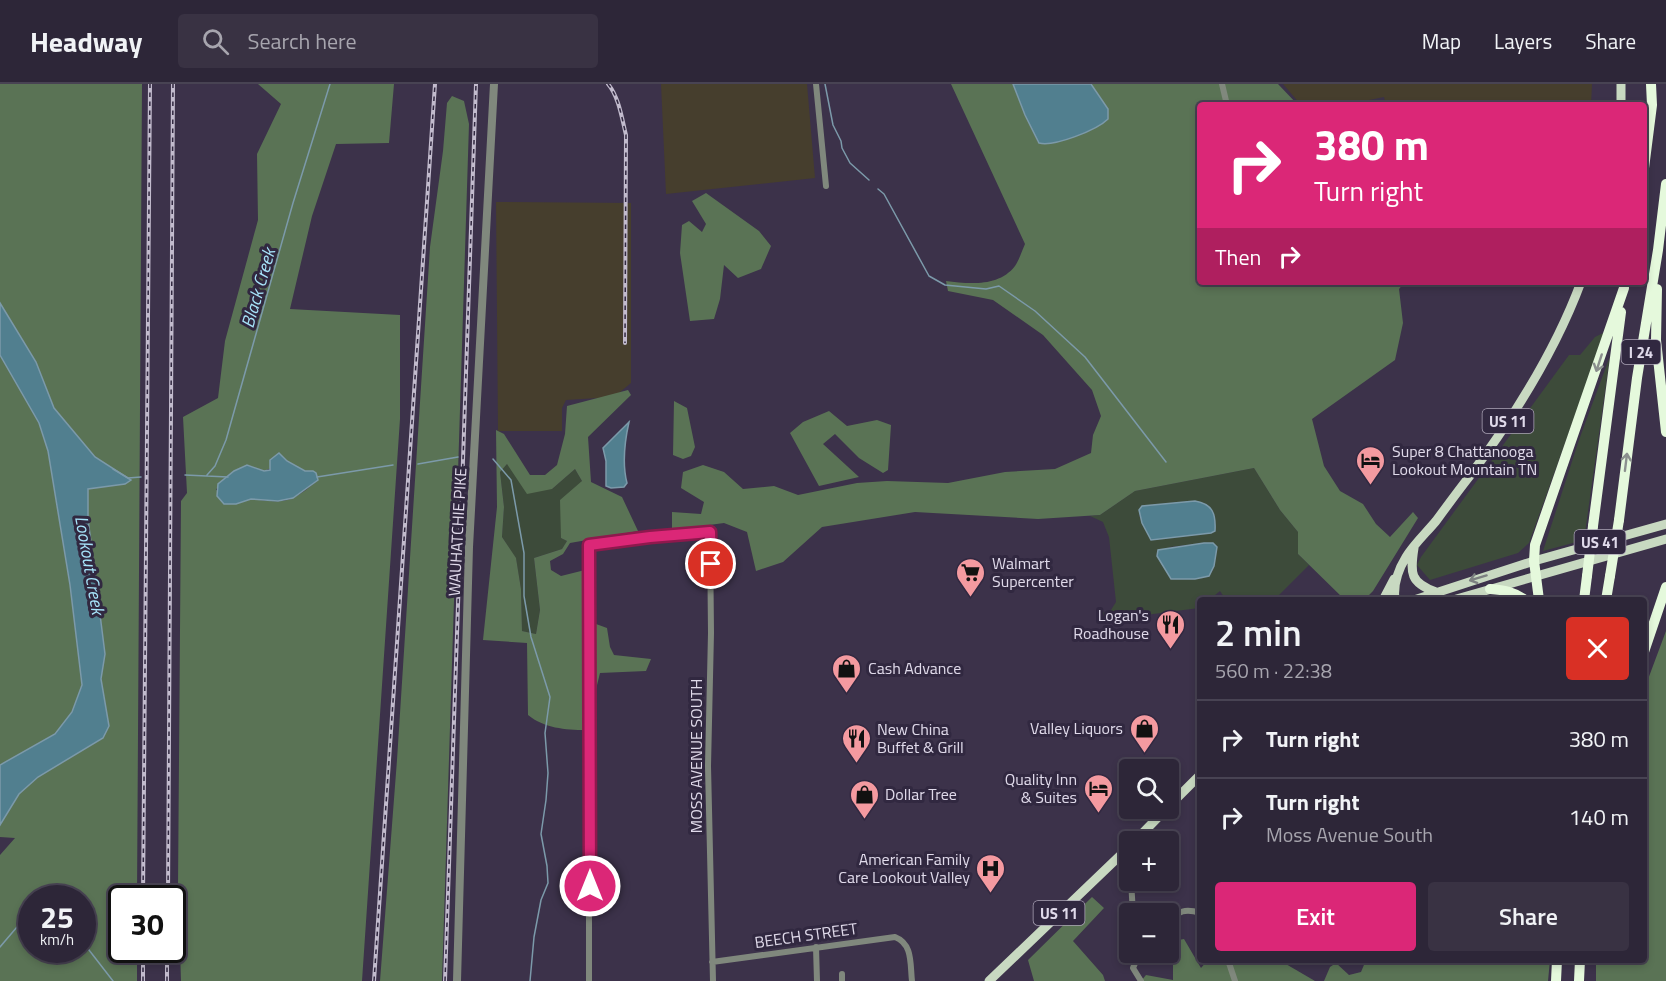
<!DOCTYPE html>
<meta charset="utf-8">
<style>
body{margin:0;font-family:"Titillium Web",sans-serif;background:#393243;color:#f1f3f6;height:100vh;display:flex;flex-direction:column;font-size:22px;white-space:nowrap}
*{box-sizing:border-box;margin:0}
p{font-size:20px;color:#a7a5ae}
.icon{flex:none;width:33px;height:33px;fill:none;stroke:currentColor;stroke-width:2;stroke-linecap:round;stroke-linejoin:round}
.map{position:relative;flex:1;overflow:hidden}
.side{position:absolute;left:1197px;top:513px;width:450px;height:366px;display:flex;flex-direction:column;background:#2d2638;border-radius:6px;box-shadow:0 3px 9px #0003,0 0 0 2px #484353}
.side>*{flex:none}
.guide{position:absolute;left:1197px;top:18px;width:450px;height:183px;border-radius:6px;box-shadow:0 3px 9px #0003,0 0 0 2px #484353;background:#db2777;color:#fff;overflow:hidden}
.fabs{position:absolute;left:1119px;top:675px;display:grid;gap:12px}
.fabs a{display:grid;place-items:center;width:60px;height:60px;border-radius:6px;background:#2d2638;box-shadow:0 3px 9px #0003,0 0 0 2px #484353;font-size:30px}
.speed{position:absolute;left:18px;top:801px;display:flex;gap:12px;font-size:30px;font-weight:700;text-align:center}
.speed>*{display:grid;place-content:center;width:78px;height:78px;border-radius:50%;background:#2d2638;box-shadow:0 3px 9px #0003,0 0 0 2px #484353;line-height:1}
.speed small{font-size:15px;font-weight:400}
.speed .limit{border:3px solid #111;border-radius:9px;background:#fff;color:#111}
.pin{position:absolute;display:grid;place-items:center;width:51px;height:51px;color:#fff;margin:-26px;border:3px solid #fff;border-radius:50%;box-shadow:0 2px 6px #0007}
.me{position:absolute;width:66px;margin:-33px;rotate:0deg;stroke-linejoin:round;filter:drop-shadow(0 0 4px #0008)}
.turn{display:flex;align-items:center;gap:21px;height:126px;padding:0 18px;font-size:27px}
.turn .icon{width:78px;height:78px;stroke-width:2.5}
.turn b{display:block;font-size:42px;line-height:51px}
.then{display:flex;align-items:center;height:57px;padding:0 18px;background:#0003;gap:12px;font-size:22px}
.round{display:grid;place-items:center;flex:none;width:63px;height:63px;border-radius:6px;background:#393243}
.overview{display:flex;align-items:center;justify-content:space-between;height:102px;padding:0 18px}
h1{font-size:36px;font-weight:600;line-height:45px}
.action{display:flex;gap:12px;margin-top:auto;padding:12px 18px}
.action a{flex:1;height:69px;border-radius:6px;background:#db2777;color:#fff;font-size:24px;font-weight:600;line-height:69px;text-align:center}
.action a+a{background:#393243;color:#f1f3f6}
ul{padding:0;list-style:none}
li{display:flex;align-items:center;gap:18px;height:78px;padding:0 18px;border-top:2px solid #484353}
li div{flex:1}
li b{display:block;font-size:22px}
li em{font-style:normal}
header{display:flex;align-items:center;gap:36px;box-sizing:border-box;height:84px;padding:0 30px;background:#2d2638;border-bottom:2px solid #484353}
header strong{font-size:28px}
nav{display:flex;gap:33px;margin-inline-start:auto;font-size:21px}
.search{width:420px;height:54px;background:#393243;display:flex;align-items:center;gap:15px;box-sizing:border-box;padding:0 21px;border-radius:6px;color:#a7a5ae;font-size:22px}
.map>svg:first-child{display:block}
.industrial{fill:#463e2d}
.green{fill:#3d4b3a;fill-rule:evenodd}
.forest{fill:#5a7355;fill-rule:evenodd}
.water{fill:#517f8f;stroke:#7c9aaa;stroke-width:1.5}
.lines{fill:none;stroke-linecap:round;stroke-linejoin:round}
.stream{stroke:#7c9aaa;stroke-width:1.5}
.minor{stroke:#80887d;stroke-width:6}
.tertiary{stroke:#80887d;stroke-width:8}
.primary{stroke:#c8d9c1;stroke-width:9}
.motorway{stroke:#e5f9dc;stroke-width:10}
.rail-casing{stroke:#c2bbcd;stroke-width:4}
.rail{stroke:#312840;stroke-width:1.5;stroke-dasharray:4.5;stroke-linecap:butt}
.motorway-bridge{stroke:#e5f9dc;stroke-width:10}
.oneway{stroke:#8b908e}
.oneway2{stroke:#7c8080}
.route-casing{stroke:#8e194d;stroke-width:15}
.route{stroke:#db2777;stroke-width:10}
.labels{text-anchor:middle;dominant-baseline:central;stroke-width:6;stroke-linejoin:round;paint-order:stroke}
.shield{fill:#312840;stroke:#aca5b7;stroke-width:1.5}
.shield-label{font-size:15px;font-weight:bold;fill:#e0daea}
.poi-label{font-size:16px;fill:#e0daea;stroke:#312840;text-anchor:start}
.street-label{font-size:16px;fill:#e0daea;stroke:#312840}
.water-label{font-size:18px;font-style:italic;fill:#a7e4fa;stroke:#312840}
</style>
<header>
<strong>Headway</strong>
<div class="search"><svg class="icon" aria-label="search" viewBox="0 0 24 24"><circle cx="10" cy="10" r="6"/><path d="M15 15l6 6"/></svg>Search here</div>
<nav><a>Map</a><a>Layers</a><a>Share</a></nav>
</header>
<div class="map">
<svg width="1666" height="897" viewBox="0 0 1666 897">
<rect width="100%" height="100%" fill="#3c324a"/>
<path class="industrial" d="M661,0H807L815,94L666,110Z
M1283,0H1592L1591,21H1386L1384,13L1344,21H1301Z
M496,118L631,119V299L614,313L566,316L562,324V347H498Z"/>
<path class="green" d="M1605,248L1529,459L1518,469L1430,496L1417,481L1421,473L1569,271H1580L1595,253Z
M1610,272L1584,456L1543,467L1579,356Z
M507,380L552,405L575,385L582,397L561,437V454L567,457L562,465L534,474L540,526L536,550L522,547L521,505L516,475L502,453L504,423L500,388Z
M1254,384L1280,426L1298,448V470L1309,481L1274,516H1226L1220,507L1209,516H1200L1199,524L1100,537L1099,530L1111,526L1116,518L1109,453L1103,438L1090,432L1100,431L1135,407ZM1139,431L1215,439V447L1211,449L1152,456ZM1204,459L1216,469L1212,488L1183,495L1171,494L1157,472L1170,463Z"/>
<path class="forest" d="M0,0H142L137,814H122V866H137V897H0V771L15,754L0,753V741L19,710L38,693L103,654L109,642L101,595L105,570L88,435V405L125,400L130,396L95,374L54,324L36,278L0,219ZM32,814H82V866H32Z
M258,0H394L389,59L336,60L312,132L290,225L400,231V335L362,897H181L178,804L181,417L187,409L183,333L218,314L225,257L258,136L257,70L281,20ZM287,377L305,387H313L318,396C310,403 300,411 291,415C269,422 238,411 216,406C221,393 235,386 247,381L264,387Z
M951,0H1013L1025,31L1038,58L1046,60L1102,40L1108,25L1091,0H1278L1298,21H1200V198H1405L1399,205L1403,239L1395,276L1312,335L1324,382L1340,407L1363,420L1376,440L1390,453L1413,428L1418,434L1373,507L1364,516H1345L1298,470V448L1280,426L1254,384L1135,407L1100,431L1038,435L915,428L822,443L783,478L756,487L747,448L724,439L672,446V428L701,430L704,418L681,404L683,388L703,381L724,388L743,405L774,402L798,411L857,399L887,397L948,399L1005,388L1055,385L1091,369L1093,351L1101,332L1092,306L1043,251L993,216L948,207L946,197C969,200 999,203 1015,182C1019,176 1022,167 1025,160Z
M452,12L464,17L469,40L442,897H380L397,676L430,163L443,67L447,19Z
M706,109L759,147L771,162L761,185L738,194L724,181L720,215L714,235L690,237L680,169L682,141L689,137L702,148L706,140L692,117Z
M0,271L39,339L48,367L70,501L82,601L72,628L55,650L0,681Z
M628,306L631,311L588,353L591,398L622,413L638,447L570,459L563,470L550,477L551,486L561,492L585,486V536L607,544L610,563L614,571L651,575L646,587L600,589L586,646C565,646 544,644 528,631L527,559L483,556L497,423L496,346L504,350L530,391H545L557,381L565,350L567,322ZM507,380L527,410L552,405L575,385L582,397L560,416L561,454L567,457L562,465L534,474L540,526L536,550L522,547L521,505L516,474L502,453L504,423L500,388Z
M674,317L687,324L695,363L691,372L683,375L673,371Z
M829,327L847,342L877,336L891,341L888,386L883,389L859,374L835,350L823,360L859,393L819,402L790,349L803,338Z
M1666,547V897H1596V876H1644V606Z
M1092,813L1104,824L1073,857L1103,891L1105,897H1034L1028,876Z
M1184,855L1201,884L1208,876H1279L1315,897H1141L1146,891L1173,896V857Z
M1366,876L1386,878L1387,876H1550L1548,897H1324L1330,883L1336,879L1349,891L1361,888Z"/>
<path class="water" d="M1013,0H1091L1108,25V35C1097,46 1054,63 1039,59L1025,31Z
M0,219L36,278L54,324L95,373L131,396L125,400L88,405V435L105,570L101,595L109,642L103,654L38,693L19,710L0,741V681L55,650L72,628L82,601L70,501L48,367L39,339L0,271Z
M629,338C625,356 622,380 627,399L624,403L611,404L606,402V377L603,364Z
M279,369L287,377L305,387H313L316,389L318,396L293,414L278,417L251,415L236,420H224L217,412L218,400L234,387L247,381L264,387L270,386V376Z
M1195,417C1213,420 1216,430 1215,447L1211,449L1151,456L1142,439L1139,426L1142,422Z
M1204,459H1213L1217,463L1214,482L1209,492L1195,495H1171L1157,472L1158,466Z"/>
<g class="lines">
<path class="stream" d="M825,0L833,41L841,57L842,64L850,79L869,96
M878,105L884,110L929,192L945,201L986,205L999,202L1035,227L1085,273L1166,378
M493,375L511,396L524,469V512L531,553L550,613L545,649L548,689L546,716L541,750L547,782L548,799L541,816L534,853L530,897
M418,380L458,373
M113,385L128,394L141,393
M185,391L228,393
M207,391L215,382L226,356L293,119L330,0
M317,393L393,381
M82,857L113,897
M0,863L17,843L32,838"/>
<path class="minor" d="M816,0L826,102
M1222,0L1227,21
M1571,198L1579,202
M1124,768L1130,777
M1131,796L1133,830
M1168,838C1179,827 1185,824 1200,829
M816,863L817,897
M1137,868L1138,872L1133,884L1141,897
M1228,876L1235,897
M712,878L895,853C913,860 910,880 912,897
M589,897V461L650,453L710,448L711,549L708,682L713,897
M842,897V890"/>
<path class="tertiary" d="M457,897L469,463L494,0"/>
<path class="primary" d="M1621,21V0
M1414,464C1410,489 1410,499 1436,508
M1383,516L1394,495
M1395,516C1393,500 1398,486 1406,473C1414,460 1426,449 1436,437C1447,422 1458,407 1469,393C1514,333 1555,268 1581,198
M1414,516L1534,477L1666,440
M1453,516L1666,455
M1168,723L1200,691
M1134,758L1167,724
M989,897L1130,762"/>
<path class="motorway" d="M1644,84L1652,21L1651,0
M1657,205L1656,256L1666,348
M1619,436L1637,294L1658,166L1666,100
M1593,442L1621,228
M1490,505C1504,506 1514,508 1525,516
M1539,516L1534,477L1535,461L1624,204
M1584,516L1587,492
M1606,516L1610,492
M1644,568L1666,503
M1556,897L1557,876
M1579,897L1580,876"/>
<defs>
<path id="rail" d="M608,0C619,13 622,35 626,51L625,259
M143,814L150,0
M168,814L173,0
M143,897V866
M167,897V866
M374,897L435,0
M445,897L476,0"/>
</defs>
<use href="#rail" class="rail-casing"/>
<use href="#rail" class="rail"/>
<path class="motorway-bridge" d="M1587,492L1593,442
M1610,492L1619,436"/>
</g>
<defs><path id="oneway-shaft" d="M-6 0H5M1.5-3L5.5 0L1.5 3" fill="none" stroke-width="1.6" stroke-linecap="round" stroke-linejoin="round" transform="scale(1.5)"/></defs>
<g class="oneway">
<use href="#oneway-shaft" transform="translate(1599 279) rotate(108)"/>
<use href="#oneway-shaft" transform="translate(1626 378) rotate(-83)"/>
</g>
<use class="oneway2" href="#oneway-shaft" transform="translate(1478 494) rotate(163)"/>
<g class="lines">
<defs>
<path id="route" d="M590,802L589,461L650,453L710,448L711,480"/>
</defs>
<use href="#route" class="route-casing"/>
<use href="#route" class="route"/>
</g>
<defs>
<symbol id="hotel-pin" viewBox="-11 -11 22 30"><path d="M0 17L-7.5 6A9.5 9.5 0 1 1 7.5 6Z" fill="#f49aa0" stroke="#312840"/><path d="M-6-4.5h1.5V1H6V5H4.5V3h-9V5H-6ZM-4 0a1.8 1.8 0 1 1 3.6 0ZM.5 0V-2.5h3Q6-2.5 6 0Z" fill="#111"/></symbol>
<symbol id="supermarket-pin" viewBox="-11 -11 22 30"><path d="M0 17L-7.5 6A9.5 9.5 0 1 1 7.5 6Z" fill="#f49aa0" stroke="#312840"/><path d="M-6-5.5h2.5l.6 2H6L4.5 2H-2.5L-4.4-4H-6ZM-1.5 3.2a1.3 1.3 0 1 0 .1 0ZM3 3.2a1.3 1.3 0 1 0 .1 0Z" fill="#111"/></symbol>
<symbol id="restaurant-pin" viewBox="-11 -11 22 30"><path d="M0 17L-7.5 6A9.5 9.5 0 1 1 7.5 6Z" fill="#f49aa0" stroke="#312840"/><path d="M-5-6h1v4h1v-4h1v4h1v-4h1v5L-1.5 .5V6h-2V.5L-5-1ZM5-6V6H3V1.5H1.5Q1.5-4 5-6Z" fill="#111"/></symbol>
<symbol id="shop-pin" viewBox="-11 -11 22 30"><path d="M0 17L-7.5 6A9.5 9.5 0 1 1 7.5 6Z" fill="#f49aa0" stroke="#312840"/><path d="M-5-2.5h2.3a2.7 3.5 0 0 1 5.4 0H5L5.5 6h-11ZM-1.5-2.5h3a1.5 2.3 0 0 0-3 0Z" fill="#111"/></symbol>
<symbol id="hospital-pin" viewBox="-11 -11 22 30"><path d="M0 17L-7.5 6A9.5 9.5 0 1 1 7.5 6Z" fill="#f49aa0" stroke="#312840"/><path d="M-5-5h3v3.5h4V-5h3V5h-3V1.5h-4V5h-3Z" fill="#111"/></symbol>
</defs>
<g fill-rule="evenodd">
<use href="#hotel-pin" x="1354" y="360" width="33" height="45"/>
<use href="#supermarket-pin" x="954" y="472" width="33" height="45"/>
<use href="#restaurant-pin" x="1154" y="524" width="33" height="45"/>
<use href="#shop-pin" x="830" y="568" width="33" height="45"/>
<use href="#shop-pin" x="1128" y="628" width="33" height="45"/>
<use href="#restaurant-pin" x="840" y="638" width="33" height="45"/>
<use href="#hotel-pin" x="1082" y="688" width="33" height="45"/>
<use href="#shop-pin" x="848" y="694" width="33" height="45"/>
<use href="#hospital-pin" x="974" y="768" width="33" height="45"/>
</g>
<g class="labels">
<g class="shield">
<rect x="1621.5" y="256" width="39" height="24" rx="4.5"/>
<rect x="1482.5" y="325" width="51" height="24" rx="4.5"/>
<rect x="1574.5" y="446" width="51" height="24" rx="4.5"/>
<rect x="1033.5" y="817" width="51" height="24" rx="4.5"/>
</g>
<g class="shield-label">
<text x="1641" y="268">I 24</text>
<text x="1508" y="337">US 11</text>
<text x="1600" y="458">US 41</text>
<text x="1059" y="829">US 11</text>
</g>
<g class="poi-label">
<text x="1392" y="367">Super 8 Chattanooga<tspan x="1392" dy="18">Lookout Mountain TN</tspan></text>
<text x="992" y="479">Walmart<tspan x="992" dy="18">Supercenter</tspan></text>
<text x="1149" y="531" text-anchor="end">Logan's<tspan x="1149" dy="18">Roadhouse</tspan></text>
<text x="868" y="584">Cash Advance</text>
<text x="1123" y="644" text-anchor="end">Valley Liquors</text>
<text x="877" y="645">New China<tspan x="877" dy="18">Buffet &amp; Grill</tspan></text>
<text x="1077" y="695" text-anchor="end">Quality Inn<tspan x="1077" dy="18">&amp; Suites</tspan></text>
<text x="885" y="710">Dollar Tree</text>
<text x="970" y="775" text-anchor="end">American Family<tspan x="970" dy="18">Care Lookout Valley</tspan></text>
</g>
<g class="street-label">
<text transform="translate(457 448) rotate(-87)">WAUHATCHIE PIKE</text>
<text transform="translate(696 672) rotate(-90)">MOSS AVENUE SOUTH</text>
<text transform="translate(806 851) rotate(-8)">BEECH STREET</text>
</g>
<g class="water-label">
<text transform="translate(258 204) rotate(-74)">Black Creek</text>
<text transform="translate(90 481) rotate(80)">Lookout Creek</text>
</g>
</g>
</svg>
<div class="fabs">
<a><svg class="icon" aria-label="search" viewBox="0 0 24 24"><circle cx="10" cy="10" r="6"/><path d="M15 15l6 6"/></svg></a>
<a>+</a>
<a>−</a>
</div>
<div class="speed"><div>25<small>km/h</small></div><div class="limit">30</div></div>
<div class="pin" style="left:711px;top:480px;background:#d93025"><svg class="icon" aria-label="arrive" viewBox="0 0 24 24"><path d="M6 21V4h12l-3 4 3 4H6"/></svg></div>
<svg class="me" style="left:590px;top:802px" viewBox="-20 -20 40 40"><circle r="17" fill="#db2777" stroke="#fff" stroke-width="3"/><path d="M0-11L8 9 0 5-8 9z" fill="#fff"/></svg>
<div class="guide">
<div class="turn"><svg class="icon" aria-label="right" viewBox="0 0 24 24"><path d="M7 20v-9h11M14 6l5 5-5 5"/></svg><div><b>380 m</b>Turn right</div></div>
<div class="then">Then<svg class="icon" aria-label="right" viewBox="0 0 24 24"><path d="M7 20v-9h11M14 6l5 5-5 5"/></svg></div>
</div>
<section class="side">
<div class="overview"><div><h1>2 min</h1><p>560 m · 22:38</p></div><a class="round" style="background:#d93025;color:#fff"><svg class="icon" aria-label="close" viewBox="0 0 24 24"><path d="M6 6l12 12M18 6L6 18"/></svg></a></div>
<ul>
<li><svg class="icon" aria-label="right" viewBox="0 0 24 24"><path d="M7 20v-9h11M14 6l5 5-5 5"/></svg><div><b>Turn right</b></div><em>380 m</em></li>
<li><svg class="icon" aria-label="right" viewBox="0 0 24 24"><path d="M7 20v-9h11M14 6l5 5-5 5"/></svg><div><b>Turn right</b><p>Moss Avenue South</p></div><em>140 m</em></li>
</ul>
<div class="action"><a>Exit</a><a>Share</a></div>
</section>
</div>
